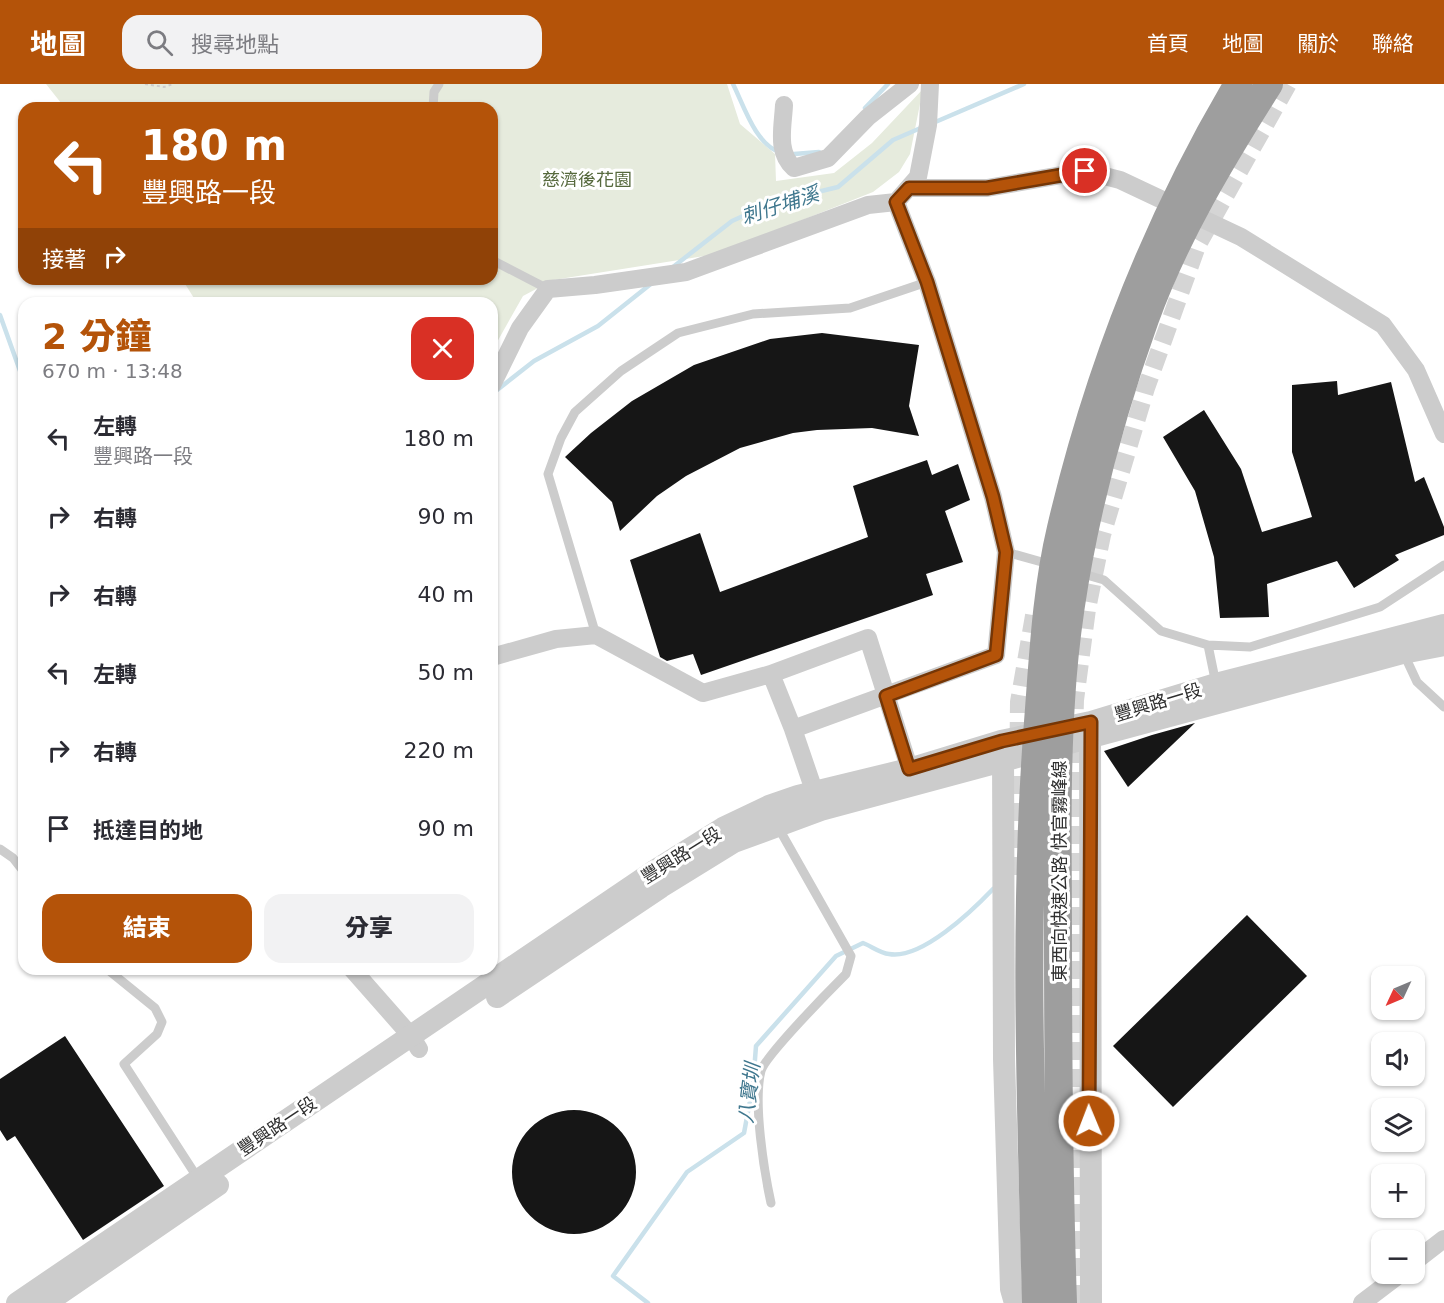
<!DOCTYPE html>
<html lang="zh-TW">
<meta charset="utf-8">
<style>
body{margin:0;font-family:"DejaVu Sans","Noto Sans TC",sans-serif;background:#f2f2f3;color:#2b2b33;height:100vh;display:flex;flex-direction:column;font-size:22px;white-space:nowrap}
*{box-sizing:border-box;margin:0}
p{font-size:20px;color:#7c7c81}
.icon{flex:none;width:33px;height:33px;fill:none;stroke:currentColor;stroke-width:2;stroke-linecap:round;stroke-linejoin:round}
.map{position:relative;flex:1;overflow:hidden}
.panel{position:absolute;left:18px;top:213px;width:480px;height:678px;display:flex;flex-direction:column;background:#fff;border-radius:18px;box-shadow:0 2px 4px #0004}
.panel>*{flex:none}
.guide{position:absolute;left:18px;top:18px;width:480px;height:183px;border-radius:18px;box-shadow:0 2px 4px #0004;background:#b45309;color:#fff;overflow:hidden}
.needle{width:39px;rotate:226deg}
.controls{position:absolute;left:1371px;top:882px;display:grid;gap:12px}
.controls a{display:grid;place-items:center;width:54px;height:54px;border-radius:12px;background:#fff;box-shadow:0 2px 4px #0004;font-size:30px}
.pin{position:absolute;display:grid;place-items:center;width:51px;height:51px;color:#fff;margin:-26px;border:3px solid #fff;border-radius:50%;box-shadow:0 2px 6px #0007}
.me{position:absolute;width:66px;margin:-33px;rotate:359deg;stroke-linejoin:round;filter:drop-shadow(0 0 4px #0008)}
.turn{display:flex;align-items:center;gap:21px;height:126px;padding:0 24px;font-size:27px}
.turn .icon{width:78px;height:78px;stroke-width:2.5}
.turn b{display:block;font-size:42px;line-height:51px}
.then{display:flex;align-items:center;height:57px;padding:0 24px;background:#0003;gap:12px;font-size:22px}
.round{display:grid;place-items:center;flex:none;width:63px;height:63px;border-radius:18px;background:#f2f2f3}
.head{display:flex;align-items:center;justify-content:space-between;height:102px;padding:0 24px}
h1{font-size:36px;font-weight:800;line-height:45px;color:#b45309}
.cta{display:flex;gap:12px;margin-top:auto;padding:12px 24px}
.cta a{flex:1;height:69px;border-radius:18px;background:#b45309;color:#fff;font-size:24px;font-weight:800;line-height:69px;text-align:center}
.cta a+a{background:#f2f2f3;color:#2b2b33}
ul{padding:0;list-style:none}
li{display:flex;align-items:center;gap:18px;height:78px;padding:0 24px}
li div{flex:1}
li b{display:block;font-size:22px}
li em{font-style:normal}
header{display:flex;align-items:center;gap:36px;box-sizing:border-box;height:84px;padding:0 30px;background:#b45309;color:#fff}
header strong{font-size:28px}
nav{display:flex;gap:33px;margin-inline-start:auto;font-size:21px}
.search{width:420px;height:54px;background:#f2f2f3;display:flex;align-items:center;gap:15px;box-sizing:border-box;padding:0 21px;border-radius:18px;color:#7c7c81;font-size:22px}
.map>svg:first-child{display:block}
.green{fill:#e6ebdd}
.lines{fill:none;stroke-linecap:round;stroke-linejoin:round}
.stream{stroke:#cae1eb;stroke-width:4.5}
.building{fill:#161616}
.minor-tunnel{stroke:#d5d5d5;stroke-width:18;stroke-dasharray:18 9;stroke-linecap:butt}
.path{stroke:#ccc;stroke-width:2;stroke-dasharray:3 3;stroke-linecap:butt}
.service{stroke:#ccc;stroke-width:9}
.minor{stroke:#ccc;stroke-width:18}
.tertiary{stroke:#ccc;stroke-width:22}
.trunk{stroke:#9e9e9e;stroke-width:28}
.route-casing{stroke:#753606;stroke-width:15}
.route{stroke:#b45309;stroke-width:10}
.labels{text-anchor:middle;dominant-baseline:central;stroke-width:6;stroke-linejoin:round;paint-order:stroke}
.park-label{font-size:18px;fill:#56693d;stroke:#fff}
.street-label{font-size:18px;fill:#2f2f2f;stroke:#fff}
.water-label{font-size:20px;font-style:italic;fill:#3f778e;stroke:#fff}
</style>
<header>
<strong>地圖</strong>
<div class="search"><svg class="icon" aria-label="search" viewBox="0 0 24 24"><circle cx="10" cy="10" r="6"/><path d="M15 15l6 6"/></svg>搜尋地點</div>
<nav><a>首頁</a><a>地圖</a><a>關於</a><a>聯絡</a></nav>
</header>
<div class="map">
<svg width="1444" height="1219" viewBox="0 0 1444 1219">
<rect width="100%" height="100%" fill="#fff"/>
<path class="green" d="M46,0H727L740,40L775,70L776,97L834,89L872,59L923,5L910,70L899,88L873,108L717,170L553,196L523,212L492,267V219H197L182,195H492V24H65Z"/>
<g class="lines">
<path class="stream" d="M733,0C744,22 755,59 779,68
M865,24L888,0
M933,39L1024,0
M794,70L819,68
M673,183L732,137L772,119L838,103L893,56L923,43
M0,231L24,298
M492,310L534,277L598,242L652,199
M648,1219L613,1192L687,1088L744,1049L753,1001L756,962L836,872L863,859C871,862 880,869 889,870C921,876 972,827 993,805"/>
</g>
<path class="building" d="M822,249L919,261L909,322L919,352L872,344L817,346L793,349L740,364L686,392L657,412L620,447L612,418L565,373L591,349L632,317L694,281L770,255Z
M1337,297L1338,311L1391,298L1415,398L1424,393L1444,443V451L1395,471L1399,476L1354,504L1337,477L1267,500L1269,533L1220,534L1214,473L1195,407L1163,353L1204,326L1241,385L1262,448L1312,433L1292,368V301Z
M927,376L932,391L958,380L970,416L945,427L963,478L926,490L933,511L701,591L693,570L667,577L660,573L630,476L700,449L720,508L868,453L853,402Z
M1195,639L1128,703L1104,667L1152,651Z
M1247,831L1307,892L1173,1023L1113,962Z
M65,952L164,1102L83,1156L15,1052L7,1057L0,1046V995Z
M512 1088a62 62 0 1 1 124 0a62 62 0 1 1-124 0Z"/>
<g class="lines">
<path class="minor-tunnel" d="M1017,791L1019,618L1035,526
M1079,1219L1074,648L1075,616L1087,525L1102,451L1146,304L1197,162L1288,0"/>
<path class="path" d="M145,0L164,3L173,0"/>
<path class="service" d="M433,24L434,8L439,0
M492,176L548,205
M1006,468L1049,480
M1080,489L1104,496L1161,547L1208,561
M596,551L548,390L561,354L575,328L621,287L678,249L753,230L850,224L927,198
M1403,568L1417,598L1444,623
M1216,600L1208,561L1250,563L1380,523L1444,481
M0,765L13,774L24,788
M107,885L155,924L162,938L157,950L124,980L199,1096
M771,1119C764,1087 753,1018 761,987C765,972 831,905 846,890L851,872L778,743"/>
<path class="minor" d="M784,21C783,43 776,68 794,84L828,74L868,33L910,0
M909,104H987L1085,87L1120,96L1241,153L1383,241L1416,286L1444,350
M492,301L520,244L548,205L595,201L686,188L868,121L896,118L918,93L928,41L930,0
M492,573L556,555L596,551L703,609L771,590
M793,645L996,571L1006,468L993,413L927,198L896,118
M819,721L793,645L771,590L868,554L913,696
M352,885L411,952L419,965
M1414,1178L1444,1155
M1362,1219L1400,1190"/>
<path class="tertiary" d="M1090,642L1091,1219
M1003,665L1004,975L1011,1205L1015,1219
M497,913L661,803L734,758L821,726L1403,569L1444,561
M17,1219L654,787L723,744L769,722L798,712L909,685L1001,657L1091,638L1216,600L1444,541
M46,1219L218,1101"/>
<path class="trunk" d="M1036,1219C1031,1026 1023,831 1038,638C1043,574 1046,507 1061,444C1098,286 1155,140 1238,0
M1063,1219C1059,1097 1058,974 1058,852C1058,774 1056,695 1061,617C1068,491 1102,354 1145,235C1175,152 1222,74 1269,0"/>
</g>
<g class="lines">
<defs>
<path id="route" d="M1085,87L987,104H909L896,118L927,198L993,413L1006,468L996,571L886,612L909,685L1002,657L1091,638L1089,1037"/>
</defs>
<use href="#route" class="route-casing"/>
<use href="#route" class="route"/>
</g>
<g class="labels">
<g class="park-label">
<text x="587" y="95">慈濟後花園</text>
</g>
<g class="street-label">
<text transform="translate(1158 618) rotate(-17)">豐興路一段</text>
<text transform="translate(681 771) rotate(-32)">豐興路一段</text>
<text transform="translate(1059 787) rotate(-90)">東西向快速公路 快官霧峰線</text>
<text transform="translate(277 1042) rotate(-34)">豐興路一段</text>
</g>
<g class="water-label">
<text transform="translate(780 121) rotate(-18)">刺仔埔溪</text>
<text transform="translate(749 1009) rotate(-83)">八寶圳</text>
</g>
</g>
</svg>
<div class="controls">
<a><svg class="needle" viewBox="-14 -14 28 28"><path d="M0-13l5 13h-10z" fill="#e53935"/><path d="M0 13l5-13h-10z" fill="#7c7c81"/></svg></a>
<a><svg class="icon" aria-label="sound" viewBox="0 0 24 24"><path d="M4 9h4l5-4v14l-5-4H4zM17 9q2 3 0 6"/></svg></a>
<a><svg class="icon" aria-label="layers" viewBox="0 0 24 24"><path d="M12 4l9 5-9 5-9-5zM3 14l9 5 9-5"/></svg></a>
<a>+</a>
<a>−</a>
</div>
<div class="pin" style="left:1085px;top:87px;background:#d93025"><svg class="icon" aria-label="arrive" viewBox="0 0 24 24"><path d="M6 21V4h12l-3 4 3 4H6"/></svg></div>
<svg class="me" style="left:1089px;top:1037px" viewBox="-20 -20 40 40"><circle r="17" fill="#b45309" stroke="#fff" stroke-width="3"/><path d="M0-11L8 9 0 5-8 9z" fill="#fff"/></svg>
<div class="guide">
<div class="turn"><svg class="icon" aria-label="left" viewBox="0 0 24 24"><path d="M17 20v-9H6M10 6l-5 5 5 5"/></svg><div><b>180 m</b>豐興路一段</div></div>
<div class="then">接著<svg class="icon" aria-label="right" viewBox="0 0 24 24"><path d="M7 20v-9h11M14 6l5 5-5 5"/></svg></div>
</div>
<section class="panel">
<div class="head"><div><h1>2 分鐘</h1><p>670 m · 13:48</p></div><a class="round" style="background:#d93025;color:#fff"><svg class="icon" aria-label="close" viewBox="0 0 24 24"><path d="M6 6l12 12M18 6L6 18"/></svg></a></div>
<ul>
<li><svg class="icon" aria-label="left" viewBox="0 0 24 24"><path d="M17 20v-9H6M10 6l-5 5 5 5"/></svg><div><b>左轉</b><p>豐興路一段</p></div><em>180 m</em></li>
<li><svg class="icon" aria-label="right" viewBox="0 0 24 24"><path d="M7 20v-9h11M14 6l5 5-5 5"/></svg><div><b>右轉</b></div><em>90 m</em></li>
<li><svg class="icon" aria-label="right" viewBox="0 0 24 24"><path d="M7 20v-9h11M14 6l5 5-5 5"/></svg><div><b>右轉</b></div><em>40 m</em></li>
<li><svg class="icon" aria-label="left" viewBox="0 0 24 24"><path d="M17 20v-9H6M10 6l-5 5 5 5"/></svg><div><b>左轉</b></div><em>50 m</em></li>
<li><svg class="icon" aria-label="right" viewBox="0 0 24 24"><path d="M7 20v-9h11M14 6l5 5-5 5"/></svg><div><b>右轉</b></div><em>220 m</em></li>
<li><svg class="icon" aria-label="arrive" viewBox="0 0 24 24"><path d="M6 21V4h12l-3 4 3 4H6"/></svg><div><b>抵達目的地</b></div><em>90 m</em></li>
</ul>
<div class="cta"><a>結束</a><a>分享</a></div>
</section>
</div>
